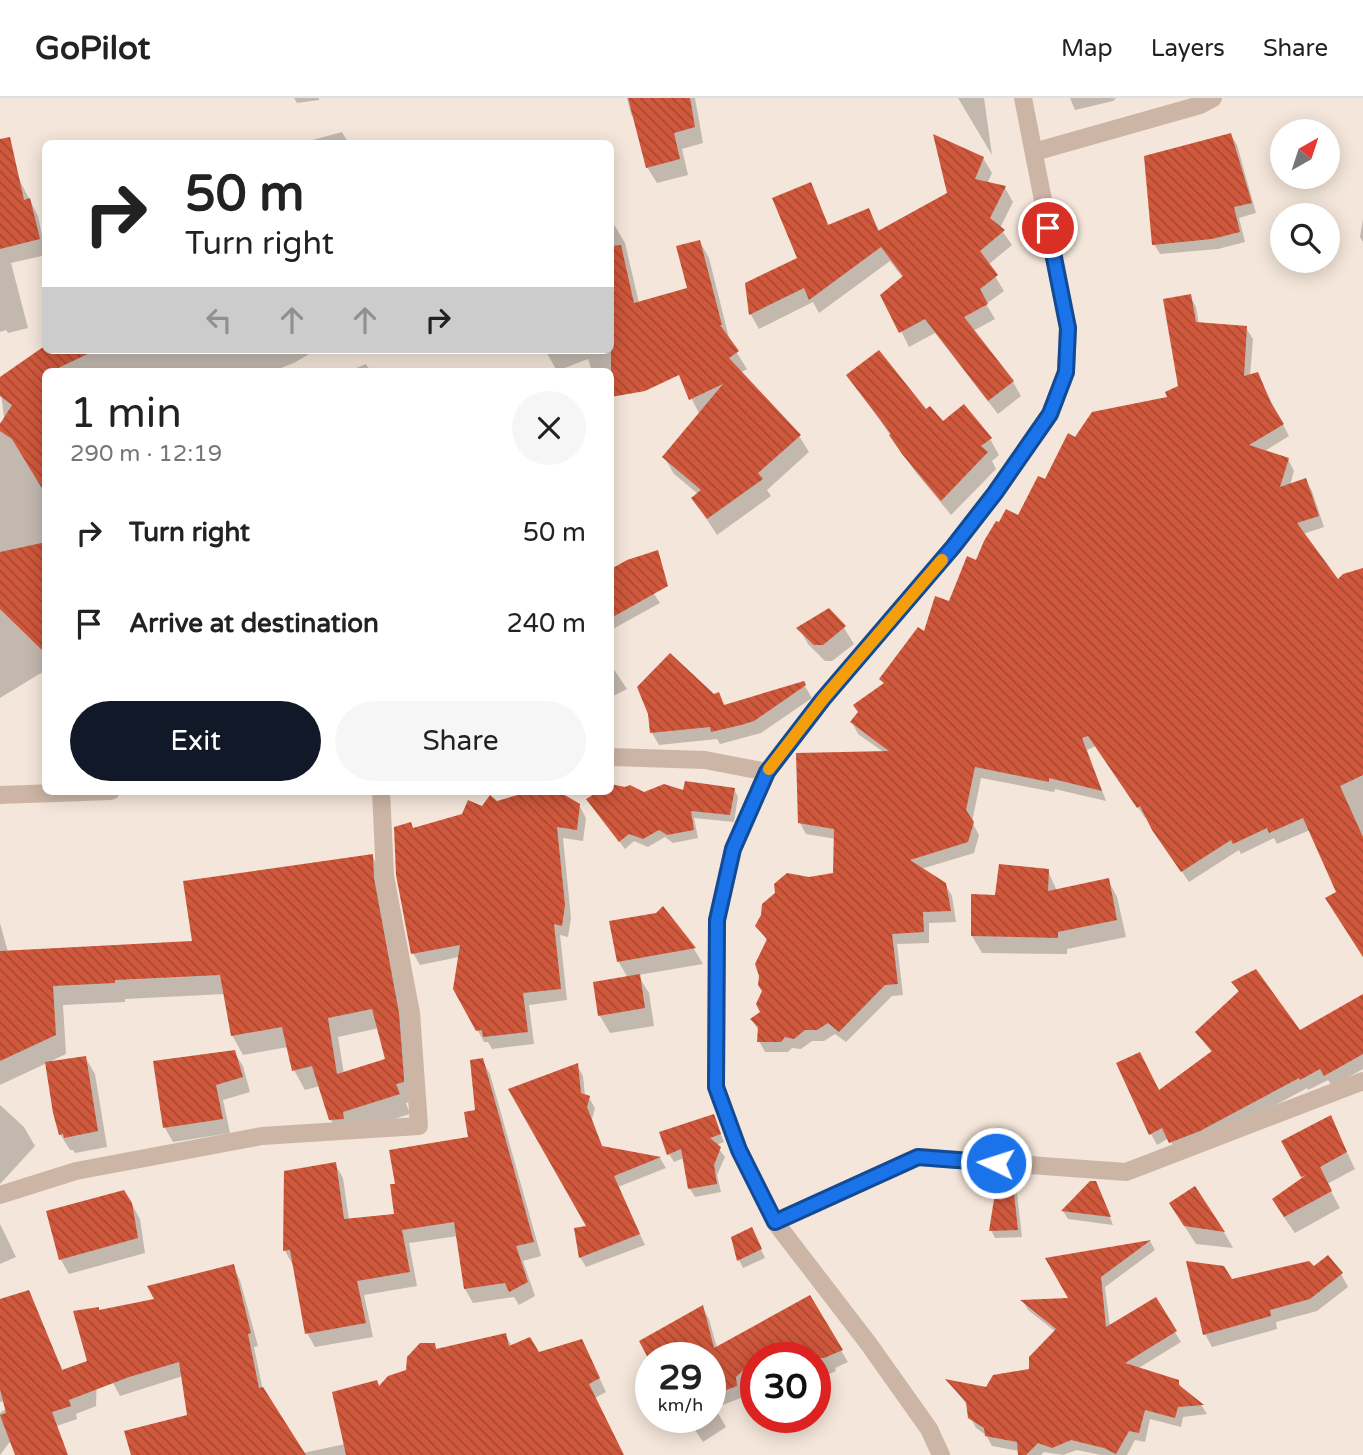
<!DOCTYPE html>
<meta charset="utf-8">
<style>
body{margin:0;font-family:"Varela Round",sans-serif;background:#f6f6f6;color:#222;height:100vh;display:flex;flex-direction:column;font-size:26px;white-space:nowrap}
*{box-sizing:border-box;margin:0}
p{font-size:23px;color:#767676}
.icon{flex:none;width:38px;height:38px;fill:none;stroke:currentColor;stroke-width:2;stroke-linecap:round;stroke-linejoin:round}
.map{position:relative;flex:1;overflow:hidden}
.panel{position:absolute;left:42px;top:270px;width:572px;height:427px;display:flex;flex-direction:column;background:#fff;border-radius:10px;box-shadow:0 4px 18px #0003}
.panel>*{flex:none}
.hud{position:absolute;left:42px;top:42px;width:572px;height:214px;border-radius:10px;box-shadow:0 4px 18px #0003;background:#fff;color:#222;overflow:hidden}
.needle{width:46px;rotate:39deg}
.controls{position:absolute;left:1270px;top:21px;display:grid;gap:14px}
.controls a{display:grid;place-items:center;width:70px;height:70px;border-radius:50%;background:#fff;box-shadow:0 4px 18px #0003;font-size:35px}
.speed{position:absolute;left:635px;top:1244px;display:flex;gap:14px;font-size:35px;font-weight:700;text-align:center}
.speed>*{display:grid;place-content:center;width:91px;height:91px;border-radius:50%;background:#fff;box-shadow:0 4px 18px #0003;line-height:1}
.speed small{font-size:18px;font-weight:400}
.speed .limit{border:10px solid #d22;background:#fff;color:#111}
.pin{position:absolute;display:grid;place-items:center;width:60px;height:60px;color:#fff;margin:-30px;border:4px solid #fff;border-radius:50%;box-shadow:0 2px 7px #0007}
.me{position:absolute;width:77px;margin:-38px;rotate:274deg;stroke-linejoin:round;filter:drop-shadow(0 0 5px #0008)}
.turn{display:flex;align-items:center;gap:24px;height:147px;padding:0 28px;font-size:32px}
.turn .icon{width:91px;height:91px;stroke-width:2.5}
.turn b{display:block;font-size:49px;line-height:60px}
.lanes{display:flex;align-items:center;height:66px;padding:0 28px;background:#0003;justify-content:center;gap:35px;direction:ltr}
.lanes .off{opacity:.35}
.round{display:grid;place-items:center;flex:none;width:74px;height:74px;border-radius:37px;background:#f6f6f6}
.headline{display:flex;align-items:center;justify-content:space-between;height:119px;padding:0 28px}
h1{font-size:42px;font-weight:600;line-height:52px}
.action{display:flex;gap:14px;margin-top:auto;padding:14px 28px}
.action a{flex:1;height:80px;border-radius:42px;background:#111827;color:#fff;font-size:28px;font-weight:600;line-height:80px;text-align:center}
.action a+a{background:#f6f6f6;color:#222}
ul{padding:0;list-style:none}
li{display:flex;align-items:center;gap:21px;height:91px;padding:0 28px}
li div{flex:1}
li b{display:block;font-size:26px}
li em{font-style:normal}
header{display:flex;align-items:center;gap:42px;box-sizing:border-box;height:98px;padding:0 35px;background:#fff;border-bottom:2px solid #e0e0e0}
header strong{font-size:33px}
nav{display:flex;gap:38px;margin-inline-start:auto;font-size:24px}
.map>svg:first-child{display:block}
.shadow{fill:#0003;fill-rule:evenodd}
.building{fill:url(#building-back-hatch);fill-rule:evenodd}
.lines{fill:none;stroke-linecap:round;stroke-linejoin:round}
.minor{stroke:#cdb5a5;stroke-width:18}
.route-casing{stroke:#114b97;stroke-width:18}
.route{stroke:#1a73e8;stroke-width:12}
.slow{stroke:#f59e0b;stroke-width:12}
</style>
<header>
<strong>GoPilot</strong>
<nav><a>Map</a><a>Layers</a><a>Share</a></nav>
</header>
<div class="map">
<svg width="1363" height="1357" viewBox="0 0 1363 1357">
<defs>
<pattern id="building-back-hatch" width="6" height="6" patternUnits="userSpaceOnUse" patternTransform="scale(1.75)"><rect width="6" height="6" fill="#d0583c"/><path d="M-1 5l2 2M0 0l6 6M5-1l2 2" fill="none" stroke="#aa4932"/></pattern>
</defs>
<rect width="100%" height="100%" fill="#f4e6da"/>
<path class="shadow" d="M294,0H319V2L297,5Z
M627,0H695L703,45L682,51L688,77L657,85L647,69L637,26L631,16Z
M958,0H984L992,57Z
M1070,0H1116L1113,3L1075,12Z
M342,34L349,46H298Z
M1231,37L1237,47L1256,115L1239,120L1245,144L1218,151L1160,156L1154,146Z
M983,60L992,75L987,86L1005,90L1013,104L1000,130L1012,147L988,167L1004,193L986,206L995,221L973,233L1013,284L1021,298L998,316L935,235L909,249L883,197L903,180L890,163L819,215L813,204L759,231L751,217L747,186L799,161L810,87L829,128L869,112L880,134L949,96Z
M18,79L38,118L46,157L11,165L28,230L8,235L6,232L0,234V83Z
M1363,121V144L1360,139Z
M615,128L625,145L639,205L689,191L700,144L709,160L730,244L747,271L740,275L799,338L809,354L767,392L771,398L717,437L693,400L698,396L674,376L664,359L700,317L669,258L611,289V273H592L588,261L557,273L545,252H611V129Z
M1190,198L1196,209L1199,226L1246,230L1253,241L1250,278L1257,276L1289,338L1263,354L1288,361L1294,373L1290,387L1306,382L1312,393L1324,429L1303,436L1338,483L1363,472V851L1310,732L1277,746L1274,740L1241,756L1239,752L1189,784L1161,743L1148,718L1145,720L1096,648L1087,652L1106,703L1055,691L1054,694L981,680L972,724L979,737L974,755L921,771L945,786L952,798L956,824L929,825V845L897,846L903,897L892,898L846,944L835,936L824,943H812L801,951L792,950L788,954H765L759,943V933L752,922L762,914L768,844L757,828L809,781L835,777L836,741L806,736L800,725L885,655L858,636L852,624L885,587L881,581L951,505L976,464L1019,419L1076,341L1170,300L1180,289Z
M46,252H316L294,265L273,273H161L160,271L46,273V582L41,575L0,600V324L5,327L0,287Z
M366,266L370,273H349Z
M849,277L925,314L943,326L990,341L999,357L992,363L996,371L951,417L914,372Z
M632,462L660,505L611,532V473Z
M829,512L844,530L854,546L832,563H825L808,546L799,530Z
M611,567L627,591L611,599Z
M803,585L812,600L761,635L720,646L717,641L659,647L652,635L713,598L718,596L725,608Z
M611,687L644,695L734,691L738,699L734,724L694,720L698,740L673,745L665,739L648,749L634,743L625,751L593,709L602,693H611Z
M542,693H554L579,707L586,720L583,743L563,740L571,820L568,839L560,837L567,902L529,907L534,946L492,951L488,944H484L455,890L459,859L420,867L413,855L414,731L542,711Z
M372,758L383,777L410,936L414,1003L406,1005L410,1016L353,1034L342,1041L331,1022L320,988L305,992L294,972L288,949L243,957L232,937L225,896L125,901V904L63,907L66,956L49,964L85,959L95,976L107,1049L75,1055L73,1052H70L60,1036L47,965L0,987V825L8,854L194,844ZM379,930L388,962L344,976L338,939Z
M1048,773L1057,793L1108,782L1117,799L1126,839L1067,851V856L982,855L972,838L997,798Z
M663,811L694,851L703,866L638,877L649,895L654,928L610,935L600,918L628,880L618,863Z
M1233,885L1299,934L1363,898V971L1332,988L1328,982L1308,992L1307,990L1207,1044L1177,1056L1169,1040L1157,1047L1151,1036L1159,994L1212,955L1197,934L1240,896Z
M234,954L243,968L250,994L223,1002L230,1035L173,1044L165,1030L155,965Z
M482,962L490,976L541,1158L523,1163L535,1198L519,1207L514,1199L473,1205L465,1191L458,1138L409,1145L417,1188L364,1197L373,1239L315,1249L307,1235L293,1167L285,1153L286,1075L335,1066L343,1080L349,1122L396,1117L397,1087L471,1041L477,1013Z
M577,967L583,978L585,998L589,1000L595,1010L592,1021L603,1050L660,1060L666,1070L618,1089L645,1147L586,1169L580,1159L588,1129Z
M0,1007L24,1029L35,1048L0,1086Z
M713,1018L724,1044L716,1047L725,1059L717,1077L721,1094L695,1099L690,1091L684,1060L674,1064L669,1056Z
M1330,1019L1355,1071L1327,1086L1340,1110L1295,1135L1283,1118L1303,1080L1283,1044Z
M1011,1079L1016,1087L1022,1139L995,1140L991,1132Z
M1091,1085L1100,1094L1113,1127L1068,1121L1063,1113Z
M1195,1091L1224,1134L1233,1150L1196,1146L1181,1123Z
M131,1105L140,1121L145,1155L69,1176L61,1162L48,1114Z
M0,1126L16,1159L0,1166Z
M755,1139L765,1160L743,1170L739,1162L733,1140Z
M1150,1143L1155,1152L1105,1189L1110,1229L1155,1201L1181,1244L1137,1271L1178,1284L1183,1292L1202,1308L1207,1316L1183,1319L1181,1329L1150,1321L1145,1344L1135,1342L1127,1357H1101L1077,1352L1063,1357L1044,1354L1041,1357H1020V1353L992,1348L986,1337L976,1330L970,1319L968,1308L949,1284L987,1291L1031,1272L1056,1234L1028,1212L1023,1203L1071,1202L1047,1161Z
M233,1168L240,1182L258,1248L254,1249L263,1293L303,1355L345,1346L377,1284L380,1289L408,1273L434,1247L437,1253L505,1237L512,1248L538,1256L582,1243L606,1294L595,1300L623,1357H132L189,1318L183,1278L120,1298L113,1285L156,1202Z
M1313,1171L1341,1176L1348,1189L1317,1213L1276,1224L1277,1231L1212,1249L1205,1236L1231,1183Z
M28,1194L63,1273L97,1277L96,1308L76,1316L77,1321L27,1338L22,1328L0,1357V1315L21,1301L0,1304V1203Z
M809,1199L848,1264L835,1270L836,1273L816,1282V1260H756V1294L715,1310L726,1329L703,1344L687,1320H710V1260H651V1264L640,1244L703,1210L709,1221L717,1250Z"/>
<path class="building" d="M628,0H690L695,29L674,35L680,61L646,70Z
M1231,35L1252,105L1234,109L1240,134L1212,141L1152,147L1144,58Z
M933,36L984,59L975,81L1006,88L990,120L1005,132L980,153L998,177L980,191L988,206L964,219L1014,283L988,303L925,221L899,235L880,197L903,178L881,149L809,202L804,190L749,217L745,185L797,160L772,100L811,84L828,127L869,110L878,133L947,95Z
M10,39L24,102L30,100L40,141L0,151V41Z
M700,142L722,227H720L739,253L729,260L801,337L758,375L763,381L707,421L691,400L701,392L662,359L723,286L689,302L679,277L645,293L611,299V148L621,147L634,205L687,190L676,148Z
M1191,196L1196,224L1247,228L1244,278L1258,274L1271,305L1284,326L1249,347L1289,360L1280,389L1306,380L1319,418L1297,425L1338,481L1343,476L1363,470V677L1340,688L1363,739V859L1325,800L1336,794L1303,720L1269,735L1267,730L1233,746L1231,742L1181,774L1152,732L1140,708L1137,710L1088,638L1082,640L1102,693L1049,680V684L975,669L966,712L974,724L968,744L910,762L946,785L951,813L923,814L924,834L892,836L898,886L885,887L839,934L828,925L817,932H805L794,941L785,939L781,944H757L758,929L750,921L760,914L756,906L762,893L758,887L759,878L755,866L767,841L755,828L761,817L762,806L775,795L774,786L787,775L809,779L833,775L834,731L798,725L796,655L889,653L850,624L858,614L853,607L884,585L879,581L918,529L924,533L935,498L949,503L967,458L976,462L984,443L996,423L999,424L1006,411L1018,417L1038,378L1045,381L1068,335L1075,339L1092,314L1167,299L1165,294L1178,288L1163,201Z
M46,247V252H96L52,273H46V397L12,341L0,333V326L12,307L0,298V279Z
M879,252L926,311L930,308L943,323L964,306L992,340L981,348L988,354L941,403L902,356L889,337L891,336L846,277Z
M46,444V556L0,511V454Z
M658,452L668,488L611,520V471L627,462Z
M829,510L846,528L823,547H814L796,530Z
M670,555L714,596L719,594L724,607L804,583L806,587L754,623L741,627L711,634L710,629L650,635L648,616L637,589Z
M685,683L735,690L730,717L691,713L694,732L667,737L659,732L643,741L629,736L619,744L586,701L599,693H611V686L625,689L630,687L644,694L664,686L683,692Z
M531,693H558L580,706L577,732L557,729L565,807L562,828L554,826L561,891L523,895L528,934L483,939L482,932L476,933L453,891L460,847L411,856L396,777L394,729L411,724L413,730L462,716L468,702L482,708L490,697L497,703Z
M373,756L374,780L399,915L404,980V984L396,986L400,996L343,1014L344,1021L329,1022L312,968L292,973L282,929L231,938L220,877L115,882V885L53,888L56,937L0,963V853L192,843L183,783ZM372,911L385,961L337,976L328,920Z
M999,766L1049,771L1048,793L1109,780L1117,822L1058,834V840L971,838V796L995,797Z
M663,808L696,850L617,864L609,823L656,815Z
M1256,871L1300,932L1363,896V956L1324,978L1320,971L1300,982L1299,980L1200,1033L1169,1045L1162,1030L1149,1037L1116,965L1140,954L1159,992L1212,953L1195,934L1239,893L1231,884Z
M640,876L645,910L598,918L593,884Z
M235,952L243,979L216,987L223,1021L163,1030L153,963Z
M86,958L98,1033L64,1040L63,1036L59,1037L53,1015L45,964Z
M483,960L534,1144L516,1148L528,1184L509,1194L505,1185L464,1191L454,1124L402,1132L410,1174L357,1183L366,1225L305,1236L290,1152L283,1153L284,1073L336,1064L344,1121L394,1116L390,1086H395L389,1052L468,1039L464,1014L475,1012L470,962Z
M578,965L581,995L590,998L587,1009L602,1048L661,1059L614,1078L640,1136L579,1160L574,1130L586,1128L508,991Z
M714,1016L721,1036L710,1040L721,1049L714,1067L717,1086L688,1091L681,1051L667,1057L659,1034Z
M1331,1017L1347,1054L1320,1069L1332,1093L1284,1119L1272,1101L1306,1077L1301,1079L1281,1043Z
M998,1076L1012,1077L1018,1132L989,1133Z
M1090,1083H1096L1111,1119L1061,1113Z
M1195,1088L1225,1134L1184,1128L1169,1105Z
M124,1092L132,1105L138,1140L59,1162L46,1113Z
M752,1129L762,1151L737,1163L731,1139Z
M1151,1142L1101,1179L1106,1229L1156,1199L1177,1233L1125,1265L1179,1282V1287L1204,1307L1178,1309L1175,1320L1145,1312L1139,1335L1129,1333L1116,1356L1104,1350L1071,1342L1052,1350L1038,1345L1026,1357H1018L1017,1344L985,1338L984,1330L968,1320L966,1304L945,1281L986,1289L993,1277L1029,1271V1259L1056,1231L1020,1202L1068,1200L1045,1160Z
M1328,1157L1343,1175L1310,1201L1270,1212L1271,1218L1203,1237L1186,1163L1224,1168L1232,1181L1309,1163L1314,1168Z
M234,1166L251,1235L248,1236L259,1290L263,1289L306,1357H131L124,1333L187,1317L179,1264L129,1279L69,1302L71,1308L52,1314L68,1357H15L0,1317L6,1315L0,1291V1201L29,1192L62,1272L87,1263L73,1213L99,1209V1212L154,1201L147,1188Z
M810,1197L843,1252L824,1260H802L796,1246L771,1260H756L736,1279L737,1288L710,1298V1260H648L639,1243L703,1207L714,1250Z
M506,1235L509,1248L530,1239L539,1254L582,1241L600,1280L589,1286L624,1357H346L332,1294L377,1282L379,1288L388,1278L406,1272L407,1259L420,1245H435L436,1251Z"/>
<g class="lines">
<path class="minor" d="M1034,54L1200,7L1213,0
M611,659L705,662L767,674
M0,697L111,693
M0,1097L76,1073L262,1038L419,1028L411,915L385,778L381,693
M775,1124L918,1059L1126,1074L1363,983
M941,1357L929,1331L868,1245L775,1124L739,1052L716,989L717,822L733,751L767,674L823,601L953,449L995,395L1050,316L1066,274L1068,230L1023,0"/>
</g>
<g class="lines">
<defs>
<path id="route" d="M996,1065L918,1059L775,1124L739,1052L716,989L717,822L733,751L767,674L823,601L953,449L995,395L1050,316L1066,274L1068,230L1048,130"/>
</defs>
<use href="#route" class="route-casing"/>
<use href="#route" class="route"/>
<path class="slow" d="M769,671L823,601L942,462"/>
</g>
</svg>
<div class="controls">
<a><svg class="needle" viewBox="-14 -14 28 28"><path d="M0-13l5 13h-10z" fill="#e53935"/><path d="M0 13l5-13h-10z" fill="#767676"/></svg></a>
<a><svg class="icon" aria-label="search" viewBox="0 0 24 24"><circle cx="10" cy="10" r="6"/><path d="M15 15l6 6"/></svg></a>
</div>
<div class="speed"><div>29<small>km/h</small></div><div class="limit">30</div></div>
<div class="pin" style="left:1048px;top:130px;background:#d93025"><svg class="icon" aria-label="arrive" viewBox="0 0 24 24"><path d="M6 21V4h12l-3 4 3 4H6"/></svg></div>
<svg class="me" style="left:996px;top:1065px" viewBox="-20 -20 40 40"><circle r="17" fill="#1a73e8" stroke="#fff" stroke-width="3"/><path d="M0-11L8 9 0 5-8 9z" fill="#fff"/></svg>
<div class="hud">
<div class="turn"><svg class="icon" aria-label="right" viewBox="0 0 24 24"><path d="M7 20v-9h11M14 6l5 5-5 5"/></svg><div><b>50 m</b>Turn right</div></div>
<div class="lanes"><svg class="icon off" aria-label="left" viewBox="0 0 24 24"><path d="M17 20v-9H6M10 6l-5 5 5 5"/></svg><svg class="icon off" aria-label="ahead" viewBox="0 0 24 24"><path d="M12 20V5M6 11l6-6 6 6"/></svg><svg class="icon off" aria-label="ahead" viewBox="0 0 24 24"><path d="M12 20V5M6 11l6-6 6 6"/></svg><svg class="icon" aria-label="right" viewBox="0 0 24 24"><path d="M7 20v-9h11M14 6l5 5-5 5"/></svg></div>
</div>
<section class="panel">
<div class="headline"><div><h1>1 min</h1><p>290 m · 12:19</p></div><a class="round"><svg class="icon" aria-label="close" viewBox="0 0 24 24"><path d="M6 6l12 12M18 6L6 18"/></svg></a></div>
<ul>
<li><svg class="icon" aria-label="right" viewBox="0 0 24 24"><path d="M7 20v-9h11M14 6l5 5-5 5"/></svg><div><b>Turn right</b></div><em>50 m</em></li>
<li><svg class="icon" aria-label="arrive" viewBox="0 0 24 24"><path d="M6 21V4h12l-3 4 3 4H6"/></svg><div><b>Arrive at destination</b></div><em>240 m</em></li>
</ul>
<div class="action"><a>Exit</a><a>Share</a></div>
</section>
</div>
